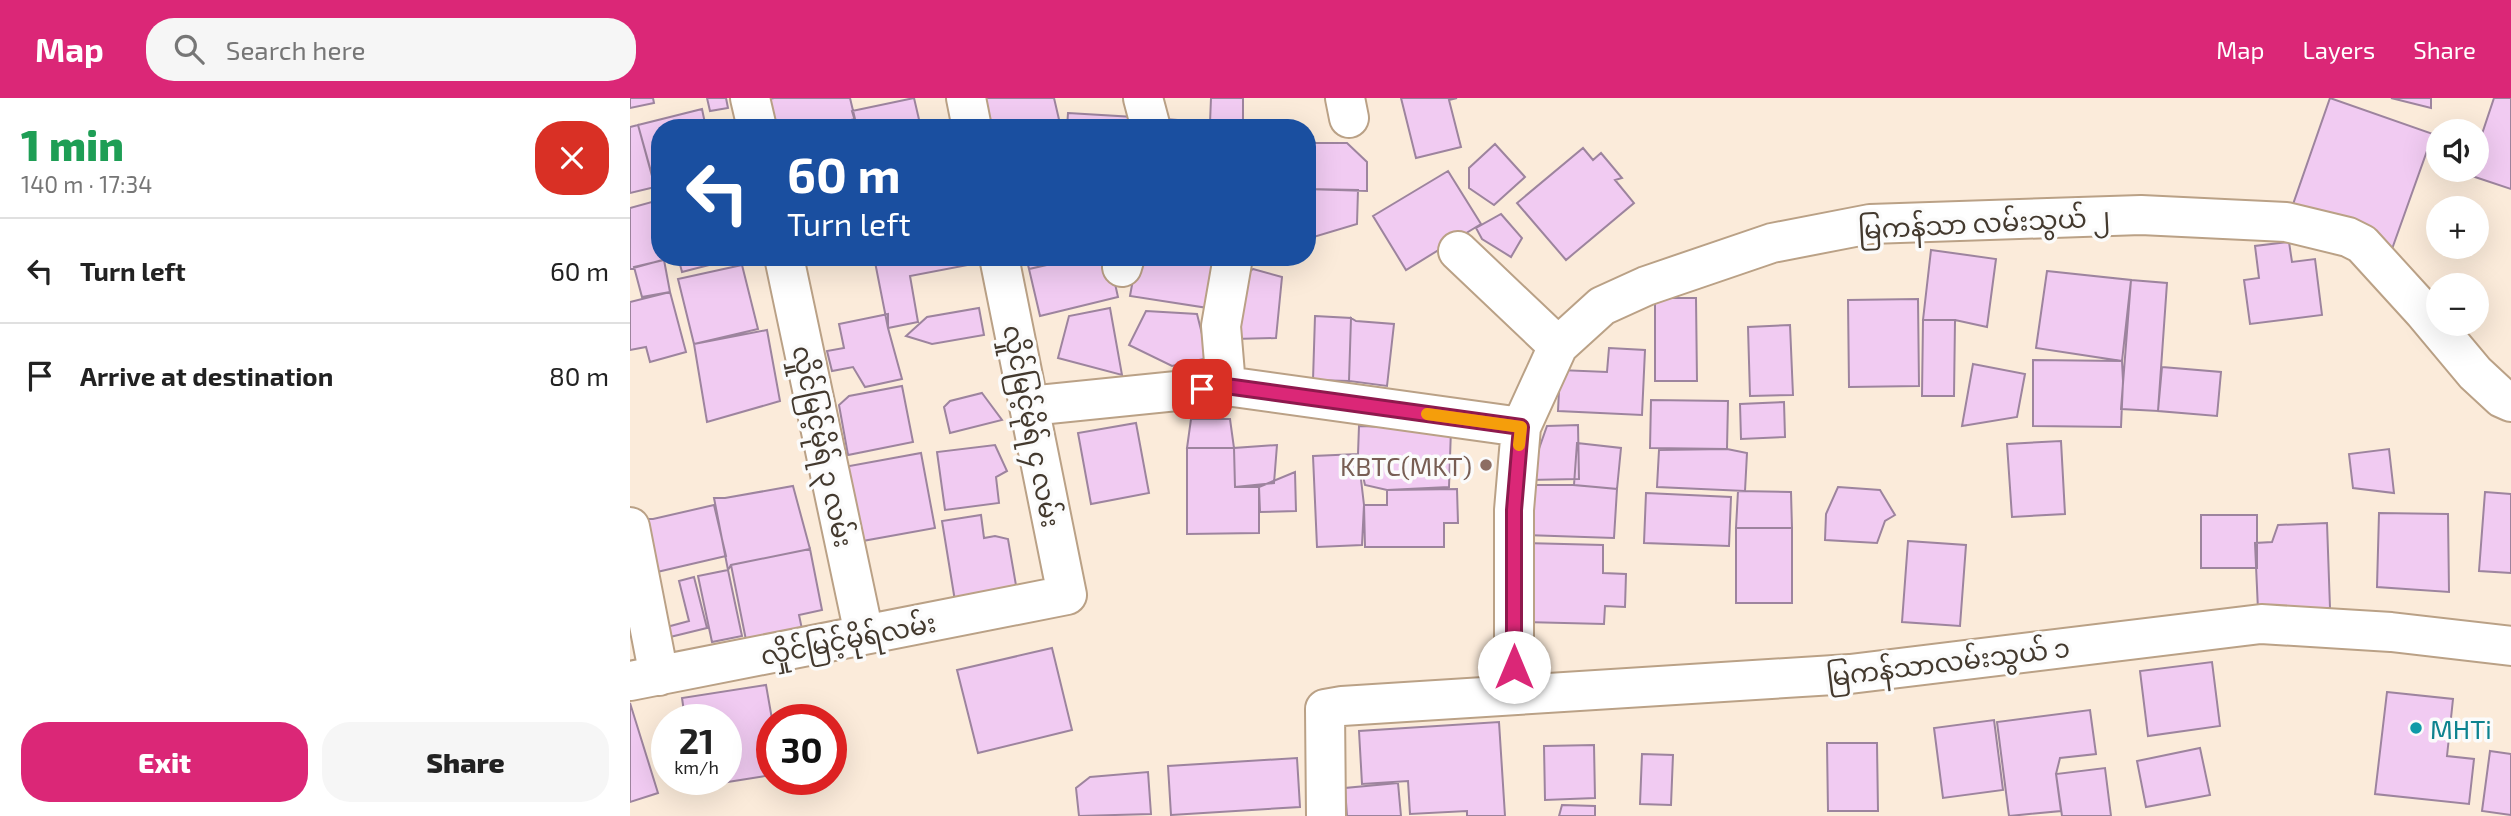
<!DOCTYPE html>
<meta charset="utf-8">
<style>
body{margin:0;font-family:"Exo 2","Noto Sans Myanmar",sans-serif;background:#f6f6f6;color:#222;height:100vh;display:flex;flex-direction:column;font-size:26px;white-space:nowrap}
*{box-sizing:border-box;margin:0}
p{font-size:23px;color:#767676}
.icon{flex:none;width:38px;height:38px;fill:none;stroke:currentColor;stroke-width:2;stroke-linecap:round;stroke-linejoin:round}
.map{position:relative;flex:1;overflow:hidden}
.sheet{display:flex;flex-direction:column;background:#fff;width:630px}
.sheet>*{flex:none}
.top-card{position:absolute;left:21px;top:21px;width:665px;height:147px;border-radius:28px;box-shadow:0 7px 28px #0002;background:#1a4fa0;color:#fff;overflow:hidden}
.buttons{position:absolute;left:1796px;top:21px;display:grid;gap:14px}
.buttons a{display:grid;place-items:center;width:63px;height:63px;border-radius:50%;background:#fff;box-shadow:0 7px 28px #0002;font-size:35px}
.speed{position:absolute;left:21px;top:606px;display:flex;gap:14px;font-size:35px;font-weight:700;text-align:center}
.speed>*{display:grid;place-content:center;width:91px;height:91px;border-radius:50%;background:#fff;box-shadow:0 7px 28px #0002;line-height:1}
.speed small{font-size:18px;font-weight:400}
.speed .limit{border:10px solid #d22;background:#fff;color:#111}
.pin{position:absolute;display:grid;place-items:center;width:60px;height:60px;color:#fff;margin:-30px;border-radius:14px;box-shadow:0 4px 10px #0006}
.me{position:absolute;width:77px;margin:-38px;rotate:0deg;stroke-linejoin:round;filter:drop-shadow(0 0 5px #0008)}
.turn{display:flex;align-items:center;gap:24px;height:147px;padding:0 21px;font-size:32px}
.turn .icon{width:91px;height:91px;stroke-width:2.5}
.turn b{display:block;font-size:49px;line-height:60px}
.round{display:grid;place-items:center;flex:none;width:74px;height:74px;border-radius:28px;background:#f6f6f6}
.head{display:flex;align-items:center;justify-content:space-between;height:119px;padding:0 21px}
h1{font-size:42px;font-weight:800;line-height:52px;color:#1e9e55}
.cta{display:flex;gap:14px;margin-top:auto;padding:14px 21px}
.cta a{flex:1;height:80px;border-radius:28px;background:#db2777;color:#fff;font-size:28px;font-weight:800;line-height:80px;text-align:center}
.cta a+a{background:#f6f6f6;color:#222}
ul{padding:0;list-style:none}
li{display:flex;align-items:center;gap:21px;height:105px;padding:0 21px;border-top:2px solid #e0e0e0}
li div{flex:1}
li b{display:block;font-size:26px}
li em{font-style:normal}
header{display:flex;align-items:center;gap:42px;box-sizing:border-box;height:98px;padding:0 35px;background:#db2777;color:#fff}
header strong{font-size:33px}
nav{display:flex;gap:38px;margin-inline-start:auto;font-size:24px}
.search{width:490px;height:63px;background:#f6f6f6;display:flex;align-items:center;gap:18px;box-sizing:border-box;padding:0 24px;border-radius:28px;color:#767676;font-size:26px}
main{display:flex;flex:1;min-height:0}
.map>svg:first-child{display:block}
.building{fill:#f1cbf2;stroke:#9d849e;stroke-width:2}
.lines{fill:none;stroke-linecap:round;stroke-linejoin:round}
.minor-casing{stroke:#baa186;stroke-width:42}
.minor{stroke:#fff;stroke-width:38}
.route-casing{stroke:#8e194d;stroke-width:18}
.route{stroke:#db2777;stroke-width:12}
.slow{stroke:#f59e0b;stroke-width:12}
.education-dot{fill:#8d6e63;stroke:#fbfbfb;stroke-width:2.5}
.culture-dot{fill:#0f9aa8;stroke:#fbfbfb;stroke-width:2.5}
.labels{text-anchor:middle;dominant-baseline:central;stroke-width:7;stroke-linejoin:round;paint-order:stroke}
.street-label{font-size:26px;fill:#43392e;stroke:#fbfbfb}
.education-label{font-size:26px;fill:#785e54;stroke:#fbfbfb;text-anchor:end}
.culture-label{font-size:26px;fill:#0d838f;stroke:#fbfbfb;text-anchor:start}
</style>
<header>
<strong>Map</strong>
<div class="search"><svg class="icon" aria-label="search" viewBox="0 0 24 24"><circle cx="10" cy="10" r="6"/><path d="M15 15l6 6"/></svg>Search here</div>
<nav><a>Map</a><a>Layers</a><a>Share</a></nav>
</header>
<main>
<section class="sheet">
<div class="head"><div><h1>1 min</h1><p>140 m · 17:34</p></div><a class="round" style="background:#d93025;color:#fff"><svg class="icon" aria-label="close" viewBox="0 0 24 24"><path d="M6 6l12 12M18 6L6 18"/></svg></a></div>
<ul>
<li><svg class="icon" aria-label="left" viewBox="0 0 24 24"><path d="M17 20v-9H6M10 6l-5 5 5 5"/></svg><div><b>Turn left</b></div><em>60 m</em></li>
<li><svg class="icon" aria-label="arrive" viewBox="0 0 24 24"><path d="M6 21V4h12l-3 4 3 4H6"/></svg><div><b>Arrive at destination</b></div><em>80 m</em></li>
</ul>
<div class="cta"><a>Exit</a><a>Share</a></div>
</section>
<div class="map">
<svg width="1881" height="718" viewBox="0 0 1881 718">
<rect width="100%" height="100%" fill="#fbebda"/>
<path class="building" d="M0,0H23L24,5L0,10Z
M77,0H96L98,10L80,13Z
M144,0H220L225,21L187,30H137L131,3Z
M284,0L291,30H227L222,13Z
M345,0H424L431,30H351Z
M581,0H613V25H580Z
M771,0H827L819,2L831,49L786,60Z
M1700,0L1803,36L1762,151L1660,115Z
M1761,0H1801V10Z
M1864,0H1881V91L1839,77L1840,72H1846V54Z
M72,11L76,30H30L29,102L8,27Z
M438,15L504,19L503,30H437Z
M535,21L598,26V30H534Z
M8,27L25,89L0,95V29Z
M677,45H717L737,64V93L677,91Z
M865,46L895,79L864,107L839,90V70Z
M953,50L963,62L971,55L992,80L985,82L1004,105L936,162L887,105Z
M818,73L851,126L776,172L743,118Z
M677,91L728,92L727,126L677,141Z
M29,102L30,159H43L0,171V110Z
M871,116L892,140L881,159L852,141L846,130Z
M1659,144L1662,164L1685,161L1692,217L1620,226L1614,182L1629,180L1625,148Z
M1301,152L1366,161L1357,229L1325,222H1293Z
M48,159H110L52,174Z
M244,159H342L343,166L280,178L288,224L258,230Z
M396,159H452L399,171Z
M450,159H479L488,199L410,218L399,171Z
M507,159H587L578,210L500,198Z
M34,162L40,194L12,199L4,169Z
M112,167L128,231L64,246L48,181Z
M623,171L652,179L646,240L604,241L614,178Z
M1417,173L1501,182L1492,263L1406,250Z
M1501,182L1537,185L1528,313L1491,311Z
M40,194L56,254L20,264L16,249L0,252V204Z
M1025,200H1066L1067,283H1025Z
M1288,201L1289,288L1219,289L1218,202Z
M349,210L354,237L302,246L276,238L297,219Z
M480,210L492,277L428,260L439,218Z
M516,213L567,216L578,260L542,268L499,247Z
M258,216V230L272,281L235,289L223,269L202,273L197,253L214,250L209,226Z
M685,218L721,220L719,283L683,282Z
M721,220L726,223L764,226L757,288L719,283Z
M1293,222H1325L1324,298H1292Z
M1160,227L1163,297L1120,298L1118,229Z
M137,232L150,303L77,324L64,246Z
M979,250L1015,252L1012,317L928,313L930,272L977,274Z
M1403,262L1492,263L1493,283L1491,329L1403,328Z
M1343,266L1395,276L1387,319L1332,328Z
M1532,269L1591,274L1587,318L1528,313Z
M272,288L283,344L218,357L209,307L219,298Z
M352,295L372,322L320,335L314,309L320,303Z
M1021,302L1098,303L1097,351L1020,350Z
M1154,304L1155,339L1111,341L1110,306Z
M561,321H600L604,350H557Z
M506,325L519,395L461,406L448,335Z
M948,327L949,381L898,382L917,328Z
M729,328L821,331L819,389L757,392L735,387L728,356Z
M1431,343L1435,416L1382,419L1377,346Z
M947,345L991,350L987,391L944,387Z
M365,347L377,373L366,379L369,405L315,412L307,354Z
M647,347L644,385L605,389L604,350Z
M557,350H604L605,389H629V435L557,436Z
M1097,351L1117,355L1115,393L1027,389L1029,352Z
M1759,351L1764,395L1723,390L1719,356Z
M291,355L305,430L227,444L214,369Z
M728,356L734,407L732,447L687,449L683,358Z
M665,374L666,413L630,414L629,389Z
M903,387H944L987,391L984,440L895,437Z
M163,388L180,451L101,467L98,472L84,400H95Z
M1208,389L1250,392L1265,417L1255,423L1247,445L1195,442L1196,416Z
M827,391L828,425H814V449H735L734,407H757V392Z
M1108,393L1161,394L1162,430H1106Z
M1855,394L1881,396V475L1849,473Z
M1016,395L1101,399L1099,448L1014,445Z
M84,407L96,458L27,474L15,421H23Z
M1749,415L1818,416L1819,494L1747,489Z
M351,417L354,440L365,438L378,441L387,493L325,503L312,423Z
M1571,417H1627V470H1571Z
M1697,425L1700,510L1628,512L1625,445L1642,444L1648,427Z
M1106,430H1162V505H1106Z
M1278,443L1336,447L1330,528L1272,524Z
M894,445L973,447V475L996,476L995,509L975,508L974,526L892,524Z
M180,451L192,512L169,517L173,536L117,547L101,467Z
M98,472L112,538L82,544L68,478Z
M64,479L77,530L36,540L33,530L59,523L49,483Z
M422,550L442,632L348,655L327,572Z
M1582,564L1590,628L1518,638L1510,573Z
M136,587L142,621V677L66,689L65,681H96V621H55L52,600Z
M1757,594L1823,601L1817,658L1844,661L1839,706L1745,696Z
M0,605L28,695L0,704Z
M1460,612L1466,656L1430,660L1426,676L1431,713L1379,718L1367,624Z
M1364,622L1373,692L1313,700L1304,630Z
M869,624L875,718H837V713L780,716L778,683L732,686L729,633Z
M1197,645H1247L1248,713H1198Z
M964,647L965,700L915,702L914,648Z
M1570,650L1580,697L1516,709L1507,663Z
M1860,653L1881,656V717L1852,713Z
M1012,656L1043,657L1041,707L1010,706Z
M667,660L670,709L541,717L538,668Z
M1475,670L1481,718H1432L1426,676Z
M518,674L521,716L449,718L446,690L460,679Z
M768,685L771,718H717L715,690Z
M932,707L965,708V718H929Z"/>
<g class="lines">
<defs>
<path id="minor" d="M120,0L127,30
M336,0L342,30
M513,0L521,30
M715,0L719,20
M828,153L928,248
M154,159L234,536
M492,169L495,159
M596,288L591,228L603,159
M399,308L596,288L891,329
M0,429L29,578
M0,583L437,497L369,159
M884,596V412L891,329L928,248L972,208L1016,188L1142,145L1240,126L1511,117L1656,124L1718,139L1732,146L1794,214L1845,275L1872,300L1881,304
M696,718L695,611L712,608L1220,576L1631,526L1761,534L1881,548"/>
</defs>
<use href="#minor" class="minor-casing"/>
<use href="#minor" class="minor"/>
</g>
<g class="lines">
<defs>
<path id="route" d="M572,291L596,288L891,329L884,412V569"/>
</defs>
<use href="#route" class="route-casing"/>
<use href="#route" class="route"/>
<path class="slow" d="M797,316L891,329L889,347"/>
</g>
<circle class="education-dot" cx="856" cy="367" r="7"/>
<circle class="culture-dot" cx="1786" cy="630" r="7"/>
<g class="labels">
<g class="street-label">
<text transform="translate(1354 124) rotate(-3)">မြကန်သာ လမ်းသွယ် ၂</text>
<text transform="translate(403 328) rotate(79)">လှိုင်မြင့်မိုရ် ၄ လမ်း</text>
<text transform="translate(194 348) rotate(78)">လှိုင်မြင့်မိုရ် ၃ လမ်း</text>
<text transform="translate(218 540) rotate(-11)">လှိုင်မြင့်မိုရ်လမ်း</text>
<text transform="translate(1318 563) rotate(-7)">မြကန်သာလမ်းသွယ် ၁</text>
</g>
<g class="education-label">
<text x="842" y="367">KBTC(MKT)</text>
</g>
<g class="culture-label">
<text x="1800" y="630">MHTi</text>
</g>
</g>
</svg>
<div class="buttons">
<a><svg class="icon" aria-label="sound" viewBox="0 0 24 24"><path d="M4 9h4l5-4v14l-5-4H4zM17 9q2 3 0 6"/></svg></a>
<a>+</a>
<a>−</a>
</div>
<div class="speed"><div>21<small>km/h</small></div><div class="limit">30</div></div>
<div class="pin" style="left:572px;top:291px;background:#d93025"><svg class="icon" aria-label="arrive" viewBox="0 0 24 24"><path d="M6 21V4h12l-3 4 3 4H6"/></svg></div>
<svg class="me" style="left:884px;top:569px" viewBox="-20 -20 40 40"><circle r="19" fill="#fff"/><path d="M0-13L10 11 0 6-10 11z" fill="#db2777"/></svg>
<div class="top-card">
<div class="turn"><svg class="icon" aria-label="left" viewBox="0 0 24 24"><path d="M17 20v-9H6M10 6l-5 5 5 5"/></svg><div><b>60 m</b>Turn left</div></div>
</div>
</div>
</main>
